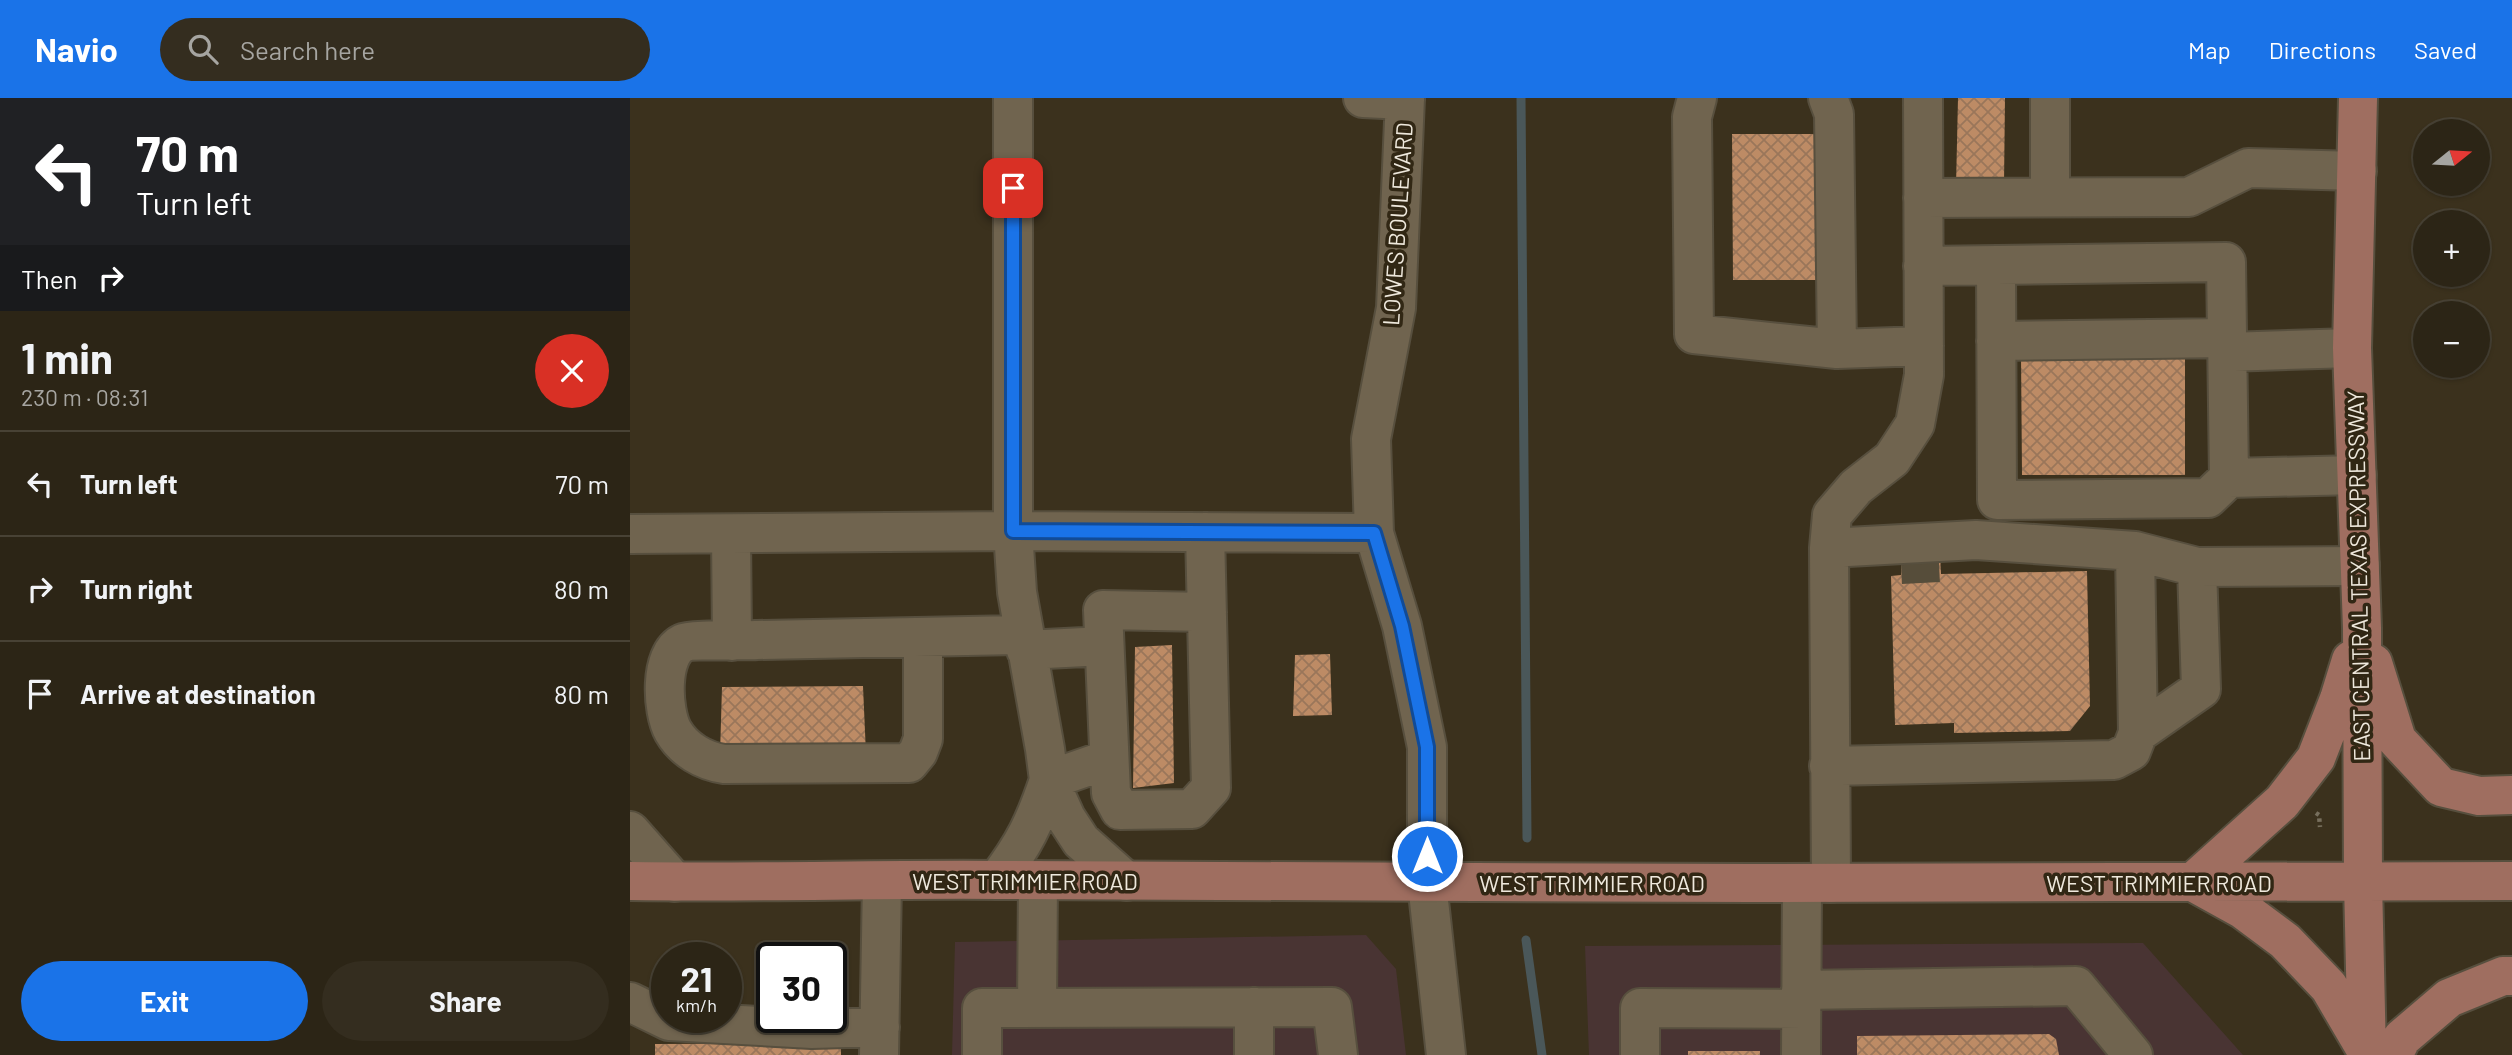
<!DOCTYPE html>
<meta charset="utf-8">
<style>
body{margin:0;font-family:Barlow,sans-serif;background:#342d1f;color:#f1f3f6;height:100vh;display:flex;flex-direction:column;font-size:26px;white-space:nowrap}
*{box-sizing:border-box;margin:0}
p{font-size:23px;color:#a6a5a1}
.icon{flex:none;width:38px;height:38px;fill:none;stroke:currentColor;stroke-width:2;stroke-linecap:round;stroke-linejoin:round}
.map{position:relative;flex:1;overflow:hidden}
.side{display:flex;flex-direction:column;background:#2c2516;width:630px}
.side>*{flex:none}
.top-card{background:#202124;color:#fff;overflow:hidden}
.needle{width:46px;rotate:72deg}
.controls{position:absolute;left:1783px;top:21px;display:grid;gap:14px}
.controls a{display:grid;place-items:center;width:77px;height:77px;border-radius:50%;background:#2c2516;box-shadow:0 2px 5px #0004,0 0 0 2px #484235;font-size:35px}
.speed{position:absolute;left:21px;top:844px;display:flex;gap:14px;font-size:35px;font-weight:700;text-align:center}
.speed>*{display:grid;place-content:center;width:91px;height:91px;border-radius:50%;background:#2c2516;box-shadow:0 2px 5px #0004,0 0 0 2px #484235;line-height:1}
.speed small{font-size:18px;font-weight:400}
.speed .limit{border:4px solid #111;border-radius:10px;background:#fff;color:#111}
.pin{position:absolute;display:grid;place-items:center;width:60px;height:60px;color:#fff;margin:-30px;border-radius:14px;box-shadow:0 4px 10px #0006}
.me{position:absolute;width:77px;margin:-38px;rotate:0deg;stroke-linejoin:round;filter:drop-shadow(0 0 5px #0008)}
.turn{display:flex;align-items:center;gap:24px;height:147px;padding:0 21px;font-size:32px}
.turn .icon{width:91px;height:91px;stroke-width:2.5}
.turn b{display:block;font-size:49px;line-height:60px}
.then{display:flex;align-items:center;height:66px;padding:0 21px;background:#0003;gap:14px;font-size:26px}
.round{display:grid;place-items:center;flex:none;width:74px;height:74px;border-radius:37px;background:#342d1f}
.overview{display:flex;align-items:center;justify-content:space-between;height:119px;padding:0 21px}
h1{font-size:42px;font-weight:700;line-height:52px}
.action{display:flex;gap:14px;margin-top:auto;padding:14px 21px}
.action a{flex:1;height:80px;border-radius:42px;background:#1a73e8;color:#fff;font-size:28px;font-weight:700;line-height:80px;text-align:center}
.action a+a{background:#342d1f;color:#f1f3f6}
ul{padding:0;list-style:none}
li{display:flex;align-items:center;gap:21px;height:105px;padding:0 21px;border-top:2px solid #484235}
li div{flex:1}
li b{display:block;font-size:26px}
li em{font-style:normal}
header{display:flex;align-items:center;gap:42px;box-sizing:border-box;height:98px;padding:0 35px;background:#1a73e8;color:#fff}
header strong{font-size:33px}
nav{display:flex;gap:38px;margin-inline-start:auto;font-size:24px}
.search{width:490px;height:63px;background:#342d1f;display:flex;align-items:center;gap:18px;box-sizing:border-box;padding:0 24px;border-radius:38px;color:#a6a5a1;font-size:26px}
main{display:flex;flex:1;min-height:0}
.map>svg:first-child{display:block}
.commercial{fill:#493433}
.lines{fill:none;stroke-linecap:round;stroke-linejoin:round}
.stream{stroke:#4a5759;stroke-width:9}
.building{fill:url(#building-cross-hatch)}
.minor-tunnel{stroke:#564d3a;stroke-width:38;stroke-dasharray:38 19;stroke-linecap:butt}
.minor-casing{stroke:#574f3e;stroke-width:42}
.major-casing{stroke:#574f3e;stroke-width:42}
.path{stroke:#776f5d;stroke-width:4.5;stroke-dasharray:3.5 3.5;stroke-linecap:butt}
.minor{stroke:#70644f;stroke-width:38}
.major{stroke:#9f6e60;stroke-width:38}
.route-casing{stroke:#114b97;stroke-width:18}
.route{stroke:#1a73e8;stroke-width:12}
.labels{text-anchor:middle;dominant-baseline:central;stroke-width:7;stroke-linejoin:round;paint-order:stroke}
.street-label{font-size:23px;fill:#efe9dd;stroke:#312714}
</style>
<header>
<strong>Navio</strong>
<div class="search"><svg class="icon" aria-label="search" viewBox="0 0 24 24"><circle cx="10" cy="10" r="6"/><path d="M15 15l6 6"/></svg>Search here</div>
<nav><a>Map</a><a>Directions</a><a>Saved</a></nav>
</header>
<main>
<section class="side">
<div class="top-card">
<div class="turn"><svg class="icon" aria-label="left" viewBox="0 0 24 24"><path d="M17 20v-9H6M10 6l-5 5 5 5"/></svg><div><b>70 m</b>Turn left</div></div>
<div class="then">Then<svg class="icon" aria-label="right" viewBox="0 0 24 24"><path d="M7 20v-9h11M14 6l5 5-5 5"/></svg></div>
</div>
<div class="overview"><div><h1>1 min</h1><p>230 m · 08:31</p></div><a class="round" style="background:#d93025;color:#fff"><svg class="icon" aria-label="close" viewBox="0 0 24 24"><path d="M6 6l12 12M18 6L6 18"/></svg></a></div>
<ul>
<li><svg class="icon" aria-label="left" viewBox="0 0 24 24"><path d="M17 20v-9H6M10 6l-5 5 5 5"/></svg><div><b>Turn left</b></div><em>70 m</em></li>
<li><svg class="icon" aria-label="right" viewBox="0 0 24 24"><path d="M7 20v-9h11M14 6l5 5-5 5"/></svg><div><b>Turn right</b></div><em>80 m</em></li>
<li><svg class="icon" aria-label="arrive" viewBox="0 0 24 24"><path d="M6 21V4h12l-3 4 3 4H6"/></svg><div><b>Arrive at destination</b></div><em>80 m</em></li>
</ul>
<div class="action"><a>Exit</a><a>Share</a></div>
</section>
<div class="map">
<svg width="1882" height="957" viewBox="0 0 1882 957">
<defs>
<pattern id="building-cross-hatch" width="8" height="8" patternUnits="userSpaceOnUse" patternTransform="scale(1.75)"><rect width="8" height="8" fill="#bd8b65"/><path d="M0 0l8 8M0 8l8-8" fill="none" stroke="#9a765a"/></pattern>
</defs>
<rect width="100%" height="100%" fill="#3b311d"/>
<path class="commercial" d="M736,837L766,871L776,957H322L325,844Z
M1513,845L1613,957H959L955,848Z"/>
<g class="lines">
<path class="stream" d="M891,0L897,740
M896,842L912,957"/>
</g>
<path class="building" d="M1328,0H1375L1374,86L1326,88Z
M1102,36H1186V182H1103Z
M1391,258H1555V377H1392Z
M1310,452L1311,476L1457,473L1460,608L1440,633L1324,635V625L1265,627L1261,478L1271,477V453Z
M542,547L544,685L503,690L505,549Z
M700,556L702,617L663,618L665,557Z
M233,588L236,656H90L92,589Z
M1419,936L1426,941L1429,957H1227V938Z
M211,945V957H25V946Z
M1058,953H1130V957H1058Z"/>
<g class="lines">
<path class="minor-tunnel" d="M1271,467L1311,465"/>
<defs>
<path id="minor" d="M383,0V433L387,494L415,651L419,682L436,720L451,743L496,783
M733,0L775,2
M775,0L766,210L741,341L744,435L772,528L797,649V785L816,957
M1067,0L1062,19L1064,236L1207,251L1294,248
M1198,0L1204,16L1207,251
M1420,0V99
M1293,100L1559,99L1618,70L1727,73
M1366,167L1367,402L1578,400L1599,380L1727,377
M1293,168L1596,164L1599,380
M1366,243L1597,240
M1597,254L1722,250
M575,434L581,690L562,711L490,712L481,695L473,512L577,514
M0,436L383,433L744,435
M101,436L102,543
M1199,450L1346,442L1505,453L1567,469L1730,468
M293,539V641L288,654L279,665L94,666C74,663 54,652 43,633C32,613 29,556 53,545C61,541 115,543 127,542C216,541 305,539 394,537
M396,552L474,548
M1508,635L1571,591L1567,469
M1199,668L1484,662L1501,653L1508,635L1505,453
M419,682L479,661
M0,733L45,784
M367,782C394,747 405,724 419,682
M1201,785L1199,450L1202,417L1226,389L1262,361L1285,326L1294,277L1293,0
M1171,892L1446,888L1503,957
M0,904L39,923L182,931L250,929
M407,910L408,782
M249,957L252,783
M352,957V910L702,909L708,957
M624,957V909
M1010,957V910L1171,911
M1171,957L1172,785"/>
<path id="major" d="M1728,0L1722,250L1732,530L1733,784L1737,957
M1743,565L1767,642L1811,689L1849,698L1882,697
M0,783C123,785 246,781 369,782C873,785 1378,787 1882,783
M1563,784L1652,704L1686,660L1709,601L1721,562
M1565,785L1612,811L1655,843L1699,889L1736,952
M1763,957L1772,940L1819,900L1873,878H1882"/>
</defs>
<use href="#minor" class="minor-casing"/>
<use href="#major" class="major-casing"/>
<path class="path" d="M1686,715L1689,717L1690,729"/>
<use href="#minor" class="minor"/>
<use href="#major" class="major"/>
</g>
<g class="lines">
<defs>
<path id="route" d="M383,90V433L744,435L772,528L797,649V758"/>
</defs>
<use href="#route" class="route-casing"/>
<use href="#route" class="route"/>
</g>
<g class="labels">
<g class="street-label">
<text transform="translate(767 126) rotate(-86)">LOWES BOULEVARD</text>
<text transform="translate(1728 478) rotate(-91)">EAST CENTRAL TEXAS EXPRESSWAY</text>
<text x="395" y="783">WEST TRIMMIER ROAD</text>
<text x="962" y="785">WEST TRIMMIER ROAD</text>
<text x="1529" y="785">WEST TRIMMIER ROAD</text>
</g>
</g>
</svg>
<div class="controls">
<a><svg class="needle" viewBox="-14 -14 28 28"><path d="M0-13l5 13h-10z" fill="#e53935"/><path d="M0 13l5-13h-10z" fill="#a6a5a1"/></svg></a>
<a>+</a>
<a>−</a>
</div>
<div class="speed"><div>21<small>km/h</small></div><div class="limit">30</div></div>
<div class="pin" style="left:383px;top:90px;background:#d93025"><svg class="icon" aria-label="arrive" viewBox="0 0 24 24"><path d="M6 21V4h12l-3 4 3 4H6"/></svg></div>
<svg class="me" style="left:797px;top:758px" viewBox="-20 -20 40 40"><circle r="17" fill="#1a73e8" stroke="#fff" stroke-width="3"/><path d="M0-11L8 9 0 5-8 9z" fill="#fff"/></svg>
</div>
</main>
